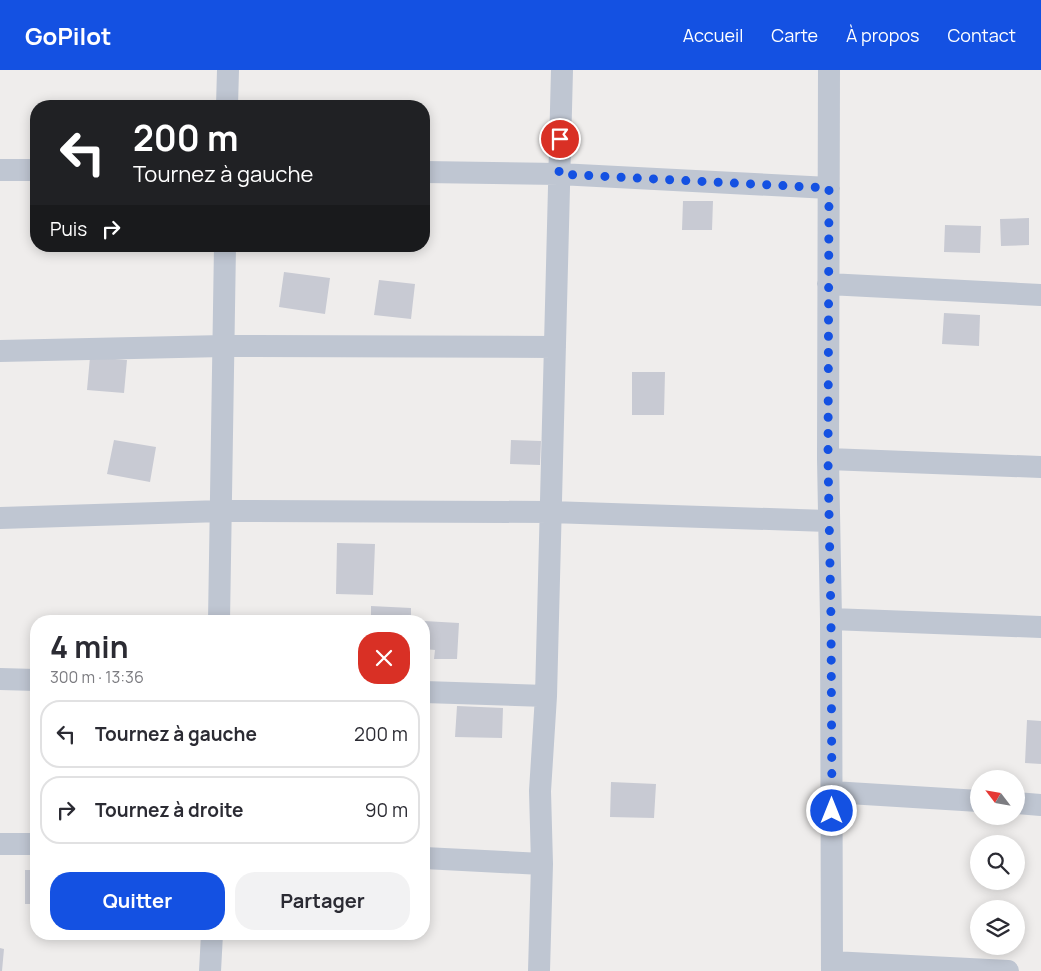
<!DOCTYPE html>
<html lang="fr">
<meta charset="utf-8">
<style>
body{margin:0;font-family:Manrope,sans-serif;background:#f2f2f3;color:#2b2b33;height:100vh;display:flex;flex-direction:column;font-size:19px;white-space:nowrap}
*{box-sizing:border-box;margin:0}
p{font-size:16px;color:#7c7c81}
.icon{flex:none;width:28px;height:28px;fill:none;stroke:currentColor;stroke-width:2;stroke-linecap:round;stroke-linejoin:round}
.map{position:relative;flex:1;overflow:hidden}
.drawer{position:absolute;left:30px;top:545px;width:400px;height:325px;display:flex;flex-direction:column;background:#fff;border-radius:20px;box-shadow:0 2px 12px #0003}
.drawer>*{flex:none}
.guide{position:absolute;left:30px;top:30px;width:400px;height:152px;border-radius:20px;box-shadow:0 2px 12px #0003;background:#202124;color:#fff;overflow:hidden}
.needle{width:32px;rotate:301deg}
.buttons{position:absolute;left:970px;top:700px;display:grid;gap:10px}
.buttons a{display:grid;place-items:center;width:55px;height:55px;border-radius:50%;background:#fff;box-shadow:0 2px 12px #0003;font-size:25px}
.pin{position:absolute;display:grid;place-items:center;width:42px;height:42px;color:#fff;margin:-21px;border:2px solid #fff;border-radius:50%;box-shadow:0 1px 5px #0007}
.me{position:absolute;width:55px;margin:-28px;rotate:0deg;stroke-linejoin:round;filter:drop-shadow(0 0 4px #0008)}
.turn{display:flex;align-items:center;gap:18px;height:105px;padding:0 20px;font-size:22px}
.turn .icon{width:65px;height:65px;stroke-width:2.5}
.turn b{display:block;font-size:35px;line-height:42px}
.then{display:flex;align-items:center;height:48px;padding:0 20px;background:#0003;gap:10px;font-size:19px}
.round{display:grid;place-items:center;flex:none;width:52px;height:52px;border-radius:20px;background:#f2f2f3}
.overview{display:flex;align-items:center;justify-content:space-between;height:85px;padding:0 20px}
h1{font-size:30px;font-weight:700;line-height:38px}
.button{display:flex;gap:10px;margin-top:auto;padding:10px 20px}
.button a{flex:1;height:58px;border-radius:20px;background:#1451e2;color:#fff;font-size:20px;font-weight:700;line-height:58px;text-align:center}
.button a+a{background:#f2f2f3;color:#2b2b33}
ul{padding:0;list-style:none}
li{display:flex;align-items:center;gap:15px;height:68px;margin:0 10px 8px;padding:0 10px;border:2px solid #e1e1e2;border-radius:20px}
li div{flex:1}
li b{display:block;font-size:19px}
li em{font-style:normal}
header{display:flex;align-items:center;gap:30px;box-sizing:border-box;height:70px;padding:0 25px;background:#1451e2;color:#fff}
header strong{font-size:24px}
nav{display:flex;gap:28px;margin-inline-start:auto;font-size:18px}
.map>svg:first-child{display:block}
.building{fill:#c8cad3}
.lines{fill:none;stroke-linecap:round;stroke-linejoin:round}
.minor{stroke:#bfc6d2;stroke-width:22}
.route{stroke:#1451e2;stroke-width:9;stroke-dasharray:0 16.2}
</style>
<header>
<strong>GoPilot</strong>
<nav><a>Accueil</a><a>Carte</a><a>À propos</a><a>Contact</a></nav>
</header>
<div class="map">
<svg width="1041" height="901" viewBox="0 0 1041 901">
<rect width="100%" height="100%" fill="#efedec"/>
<path class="building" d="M683,131H713L712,160H682Z
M1029,148V175L1001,176L1000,149Z
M945,155L981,156L980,183L944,182Z
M284,202L330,208L325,244L279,237Z
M379,210L415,214L411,249L374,245Z
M944,243L980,245L979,276L942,274Z
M90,287L127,290L124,323L87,320Z
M632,302H665L664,345H632Z
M114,370L156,377L150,412L107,404Z
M511,370L541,371L540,395L510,394Z
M337,473L375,474L373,525L336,524Z
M371,536L411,538V551H371Z
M424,551L459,553L457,589H434L435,580L424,579Z
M457,636L503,638L502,668L455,667Z
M1027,650L1041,651V694L1025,693Z
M611,712L656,714L654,748L610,747Z
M25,800H36V834H25Z
M0,878L4,879L2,901H0Z"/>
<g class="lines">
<path class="minor" d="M829,0L828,389L831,549L832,901
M227,36L228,0
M0,100H36
M424,102L559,104L829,118
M828,214L1041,225
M0,281L223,276L555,277
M828,389L1041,397
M0,448L221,441L550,442L828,451
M831,549L1041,557
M219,551L225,176
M0,609L36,610
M424,622L546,626
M832,722L979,731
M1016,733L1041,735
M0,774H36
M424,788L542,794
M832,892L1008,901
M210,901L212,864
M539,901L542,794L540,721L546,626L562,0"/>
</g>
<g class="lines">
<path class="route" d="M560,69L559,104L829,118L828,389L831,549L832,741"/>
</g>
</svg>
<div class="buttons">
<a><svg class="needle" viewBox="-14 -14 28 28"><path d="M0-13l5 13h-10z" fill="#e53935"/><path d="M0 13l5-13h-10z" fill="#7c7c81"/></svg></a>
<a><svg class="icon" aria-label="search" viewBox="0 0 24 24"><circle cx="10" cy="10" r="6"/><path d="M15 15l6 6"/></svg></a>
<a><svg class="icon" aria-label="layers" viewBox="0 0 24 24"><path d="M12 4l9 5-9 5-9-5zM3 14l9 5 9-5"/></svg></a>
</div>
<div class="pin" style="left:560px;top:69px;background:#d93025"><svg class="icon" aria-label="arrive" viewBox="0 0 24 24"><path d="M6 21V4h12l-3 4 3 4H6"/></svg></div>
<svg class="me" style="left:832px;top:741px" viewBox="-20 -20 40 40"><circle r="17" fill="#1451e2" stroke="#fff" stroke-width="3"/><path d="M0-11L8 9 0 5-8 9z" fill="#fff"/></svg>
<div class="guide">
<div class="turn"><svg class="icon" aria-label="left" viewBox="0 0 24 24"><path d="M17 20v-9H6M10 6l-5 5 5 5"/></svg><div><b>200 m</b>Tournez à gauche</div></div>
<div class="then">Puis<svg class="icon" aria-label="right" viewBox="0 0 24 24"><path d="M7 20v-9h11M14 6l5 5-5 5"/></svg></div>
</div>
<section class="drawer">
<div class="overview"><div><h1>4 min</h1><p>300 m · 13:36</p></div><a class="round" style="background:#d93025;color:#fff"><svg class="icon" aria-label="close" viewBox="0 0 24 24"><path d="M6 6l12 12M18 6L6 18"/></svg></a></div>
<ul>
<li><svg class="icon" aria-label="left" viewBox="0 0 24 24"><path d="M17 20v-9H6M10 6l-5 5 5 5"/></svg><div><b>Tournez à gauche</b></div><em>200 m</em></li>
<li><svg class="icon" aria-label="right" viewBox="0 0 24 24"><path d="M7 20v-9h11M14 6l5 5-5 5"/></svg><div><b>Tournez à droite</b></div><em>90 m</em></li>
</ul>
<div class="button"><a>Quitter</a><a>Partager</a></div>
</section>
</div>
